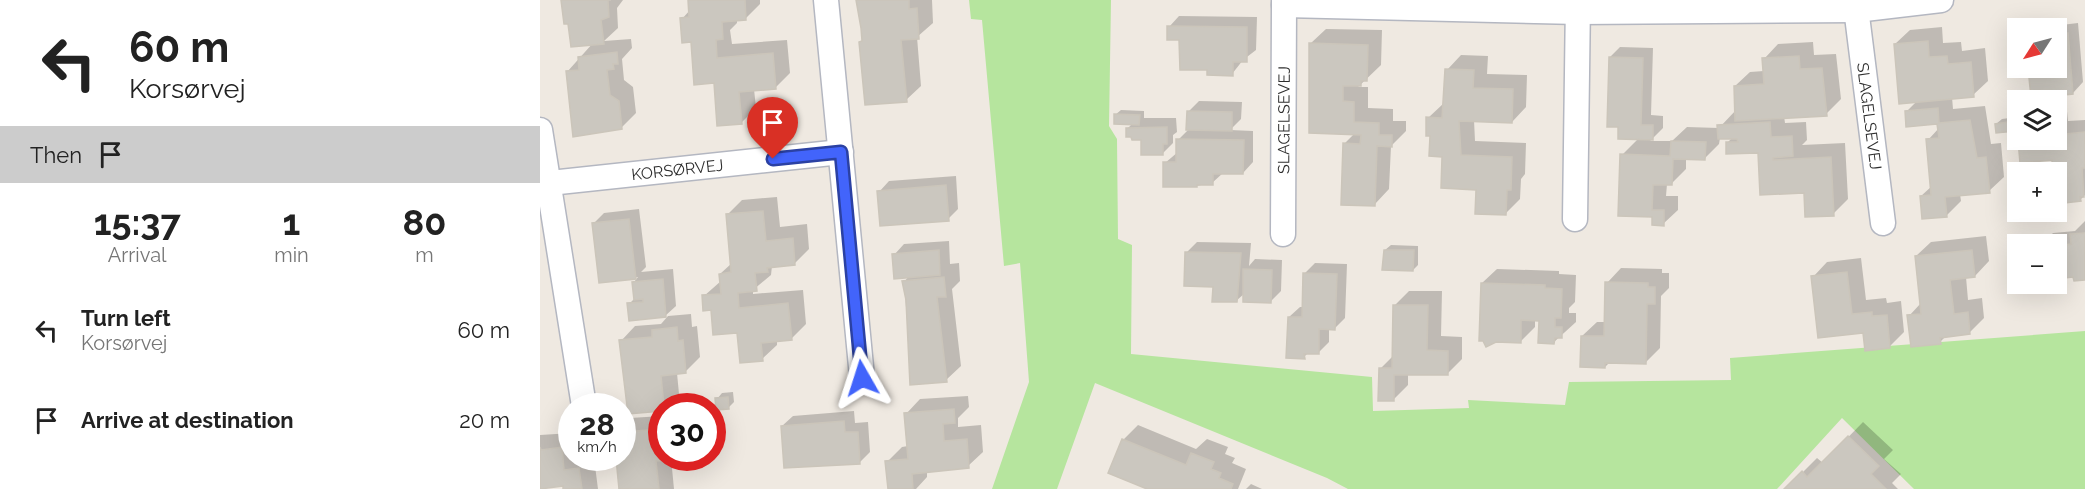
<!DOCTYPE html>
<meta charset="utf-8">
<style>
body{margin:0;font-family:Raleway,sans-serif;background:#f2f2f2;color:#222;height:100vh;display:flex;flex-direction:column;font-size:22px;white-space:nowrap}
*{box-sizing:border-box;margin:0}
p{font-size:20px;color:#767676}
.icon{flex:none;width:33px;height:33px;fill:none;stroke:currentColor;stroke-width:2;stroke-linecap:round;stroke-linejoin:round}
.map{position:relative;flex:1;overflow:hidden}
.details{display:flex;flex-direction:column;background:#fff;width:540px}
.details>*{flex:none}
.guide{background:#fff;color:#222;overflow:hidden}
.needle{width:39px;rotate:234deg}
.fabs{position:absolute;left:1467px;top:18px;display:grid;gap:12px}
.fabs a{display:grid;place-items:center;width:60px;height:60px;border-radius:0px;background:#fff;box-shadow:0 6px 24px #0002;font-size:30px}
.speed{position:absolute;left:18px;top:393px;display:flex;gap:12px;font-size:30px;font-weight:700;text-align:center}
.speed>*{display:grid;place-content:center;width:78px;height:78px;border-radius:50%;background:#fff;box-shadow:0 6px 24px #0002;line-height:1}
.speed small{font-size:15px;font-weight:400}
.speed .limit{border:9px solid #d22;background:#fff;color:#111}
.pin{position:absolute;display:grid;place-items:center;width:51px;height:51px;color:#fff;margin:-62px -26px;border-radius:50% 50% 50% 0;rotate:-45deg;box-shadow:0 0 6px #0007}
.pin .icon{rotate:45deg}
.me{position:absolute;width:66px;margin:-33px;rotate:354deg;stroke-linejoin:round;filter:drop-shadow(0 0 4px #0008)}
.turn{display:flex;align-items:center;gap:21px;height:126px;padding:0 30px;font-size:27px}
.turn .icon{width:78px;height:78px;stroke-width:2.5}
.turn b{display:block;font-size:42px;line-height:51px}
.then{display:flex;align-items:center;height:57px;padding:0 30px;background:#0003;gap:12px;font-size:22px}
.eta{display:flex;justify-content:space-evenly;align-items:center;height:102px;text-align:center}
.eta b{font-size:36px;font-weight:700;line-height:42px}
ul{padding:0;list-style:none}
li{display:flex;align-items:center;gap:18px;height:90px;padding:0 30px}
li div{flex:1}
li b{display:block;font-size:22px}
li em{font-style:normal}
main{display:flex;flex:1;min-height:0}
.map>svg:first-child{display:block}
.grass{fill:#b6e59e}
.shadow{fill:#0003}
.building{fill:#cbc7bf;stroke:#cbc5ba;stroke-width:1.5}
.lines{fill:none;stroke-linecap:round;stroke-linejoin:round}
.street-casing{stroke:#b4b7c1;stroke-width:27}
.street{stroke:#fff;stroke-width:24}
.route-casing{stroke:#2b41a3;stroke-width:15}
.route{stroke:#4264fb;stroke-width:10}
.labels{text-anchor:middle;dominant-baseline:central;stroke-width:4.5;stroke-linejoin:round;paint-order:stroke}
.street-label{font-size:16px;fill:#2e2e2e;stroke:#fff}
</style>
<main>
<section class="details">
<div class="guide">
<div class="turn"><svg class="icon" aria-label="left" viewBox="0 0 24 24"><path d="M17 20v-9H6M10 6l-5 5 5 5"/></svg><div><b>60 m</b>Korsørvej</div></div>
<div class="then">Then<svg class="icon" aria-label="arrive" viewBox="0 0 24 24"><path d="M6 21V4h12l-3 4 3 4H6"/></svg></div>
</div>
<div class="eta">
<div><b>15:37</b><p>Arrival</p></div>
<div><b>1</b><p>min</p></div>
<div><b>80</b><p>m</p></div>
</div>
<ul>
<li><svg class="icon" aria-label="left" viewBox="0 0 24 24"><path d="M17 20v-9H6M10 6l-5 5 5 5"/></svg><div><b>Turn left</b><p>Korsørvej</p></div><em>60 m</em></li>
<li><svg class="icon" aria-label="arrive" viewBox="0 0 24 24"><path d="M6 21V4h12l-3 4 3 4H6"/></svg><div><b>Arrive at destination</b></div><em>20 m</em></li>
</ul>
</section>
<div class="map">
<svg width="1545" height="489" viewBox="0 0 1545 489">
<rect width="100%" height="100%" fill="#efe9e1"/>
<path class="grass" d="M429,0H571L569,126L577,139L578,239L592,245L591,354L832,377L833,411L929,408L928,400L1025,405L1029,382L1191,380L1190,358L1545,331V489H1374L1302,418L1237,489H808L787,478L555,383L517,489H452L489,382L480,263L464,266L442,20L431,19Z"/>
<path class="shadow" d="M23,0H83L77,8L78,28L64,41L91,39L92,48L82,59L84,80L93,87L96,113L81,128L27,72L53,43L30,22Z
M149,0H220V4L205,19H197V23L190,30L192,44L247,40L250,73L235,88L214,89L216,108L201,123L142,19L150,10Z
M319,0H392L393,23L377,37L381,86L366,100L321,42L323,40Z
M639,16L717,17L716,50L703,60L692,74L668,69L629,27Z
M1538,23L1543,82L1533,93L1515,94L1516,100H1479L1486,93H1492L1490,68H1516V28H1496Z
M1402,27L1403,43L1421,42L1422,51L1445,48L1448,81L1433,95L1412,97L1413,109L1445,106L1451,144L1461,143L1464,177L1449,191L1420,194L1421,201L1406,216L1381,196L1392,186L1388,140L1399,128V122L1366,112L1378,100L1355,44L1370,30Z
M786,29L842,30L841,65L818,87H828V108L853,109V121H866V131L851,146L849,189L835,204L804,144L815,133L771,43Z
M1273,42L1274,55L1296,54L1301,99L1286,114L1244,116L1245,123L1266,122L1267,140L1262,145L1305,143L1308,199L1293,214L1219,152L1187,143L1193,137L1180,138L1179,144L1165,158H1146V169L1131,184H1127L1126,196H1138V210L1123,224L1114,215L1082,155L1099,138L1070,57L1080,47L1113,48L1111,115L1123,116V128L1110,141H1132L1147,127L1179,128L1196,110L1195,86L1210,72L1224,71V59L1238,44Z
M921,55L948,56L947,74L987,75L986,107L972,122L934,120L935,141L986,143L985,174L981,179L980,199L965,214L903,155L891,134L888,118L904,103L907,70Z
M659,101L702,102L701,119L690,130L713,131V162L703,173H683L672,183L656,186L625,163L638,152V140L650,128L648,112Z
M1478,102V127L1475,130L1456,124L1462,119L1477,117Z
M1526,102L1528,121L1545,120V195L1540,200L1514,172L1513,158L1482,161L1480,140H1516V103Z
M581,110L604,111V118H636L637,132L633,135V143L622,154L587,129L592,124L575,115Z
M416,176L418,209L408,219L339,192L349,181Z
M237,197L240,227L267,224L269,249L254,264L232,266L231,275L213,290V294L263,290L266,324L251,339L237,340V345L222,359L198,332L172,309L164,296L181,281L180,274L192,263L187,215L202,200Z
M99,209L106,267L101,272L133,269L136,306L125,316L89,304L95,298L94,282L98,277L61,282L54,223L64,213Z
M1545,221V278L1535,275L1516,277V244H1502L1513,233L1535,231Z
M1446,236L1449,261L1435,276L1426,277L1428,300L1442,298L1444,318L1429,333L1407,335L1400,342L1369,316L1381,303L1376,256L1391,242Z
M409,241L410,264L419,263L420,281L412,289L421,366L406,380L372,383L364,282L369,276L354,255L364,244Z
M657,242L711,243L709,266L715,259L742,260L741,291L731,301L705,293L696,301L674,286L647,252Z
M851,245L878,246V265L873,270L845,250Z
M1321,258L1326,300L1346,298L1347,303L1361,301L1364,332L1350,346L1325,331L1273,277L1287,262Z
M775,263L807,264L805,318L795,328H789V342L778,353H768L764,357L749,317L760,307H763L764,274Z
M1081,268L1122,269V273H1129V288L1121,296L1120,348L1106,362H1070L1065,367L1042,336L1057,322H1066L1067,283Z
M957,269L1019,271V274L1036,275L1035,302L1029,308V313H1036V322L1014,342L1001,319H995V327L980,342L942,283Z
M869,291H902L901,336L922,337V359L907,374L868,373V385L853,400L840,369L854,355V306Z
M151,314L152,327L157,326L160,357L145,372L137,373L139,394L127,406H122L81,341L95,326L121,324L128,316Z
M193,392L194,402L189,407L177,399L182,393Z
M428,396L429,407L418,418V427L441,425L443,452L428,466L387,471V477L376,489H349L347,462L362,447L368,446L366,414L380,399Z
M314,411L315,423L328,422L330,452L320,462L242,426L253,416Z
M122,416V458H131L134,489H78L81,487L78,458H82V426L90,418Z
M1323,422L1353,450L1344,459L1361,474L1352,483L1358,489H1246L1277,458L1283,463Z
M598,425L656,449L667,439L688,447L685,454L695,458L692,463L706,469L698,489H614L583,440Z
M32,433V458H54L58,489H24V485L0,488V435Z
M711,484L722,489H706Z"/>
<path class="building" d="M21,0H71H68L69,17L61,20L64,44L31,47L28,24H24Z
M148,0H205L206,20L182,22L183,39L176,40L177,58L233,53L236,89L199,92L202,124L177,126L174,83L154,85L151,42L142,43L140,18L149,17Z
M316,0H369V9L377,8L379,39L361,40L367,102L325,105L319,42L322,41L321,28Z
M627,26L707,27V62H693V76L667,75V70H640L639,40H627Z
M1528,33L1533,94L1504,97L1505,100H1494V97H1491L1488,68H1516V34Z
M1388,41L1389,57L1407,56L1408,64L1431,62L1434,97L1359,104L1354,44Z
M769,43L828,45L827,81H821V86H803V101L814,102V122L839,123V135H852V147L837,146L835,206L801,205L803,143L820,144L821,135L769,133Z
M77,52L78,64H73L74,69L67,70L70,95L79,101L82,129L33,137L26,71L39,70L38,57Z
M1259,56L1260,69L1282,68L1287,116L1195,121L1194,86L1224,84L1222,58Z
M1069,57L1103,58L1101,125H1113V140L1078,139V127H1067Z
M905,69L934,70L933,88L973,89L972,123L919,121L921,155L972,157L971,190H967L966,215L935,214L936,190L901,188L902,157L889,156L890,136H886V117L902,118Z
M1474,103H1478V117H1475Z
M1398,108L1399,123L1430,120L1437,158L1446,157L1450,193L1405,197L1407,217L1382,219L1380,196L1391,195L1386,139L1399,138L1397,124L1366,127L1365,111Z
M647,111L692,112V131L646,130Z
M574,114L600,115L599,125L574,124Z
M1474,121L1475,131L1456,133L1455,124Z
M1230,122L1231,137L1252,136L1253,156L1233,158V160L1291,157L1294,216L1265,217L1264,193L1220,195L1218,153L1186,154V142H1198L1197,139H1178L1177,125Z
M627,127V144H623V155H601V140H592L591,137H586V128Z
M1545,132V168H1542L1544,197H1540L1541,201L1516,204V172H1513L1512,160L1480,163L1478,140H1516V135Z
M636,139L704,140L703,174H673V185H657V187H623V162H636Z
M1131,141L1166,142L1165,160L1133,159L1132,185H1113L1112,210H1124V226L1112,225V217L1078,216L1080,154L1130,156Z
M406,185L409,221L340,226L337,191Z
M223,211L226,241L253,238L255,265L227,268L228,272L215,273L217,291L198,293L199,308L248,303L252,340L221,343L223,361L200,363L197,333L173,335L171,310L163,311L162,295L181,294L179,274L191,272L186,214Z
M89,219L96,279L59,283L52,223Z
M1545,233V280L1534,281L1533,277L1516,279V246L1531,244L1530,234Z
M399,250L400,275L354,279L352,254Z
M844,250H874L873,271L842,270Z
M1432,250L1435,277L1410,280L1414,314L1428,312L1430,334L1400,338L1401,344L1371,347L1367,315L1381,314L1375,256Z
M645,252L701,253L697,302H672L673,287L644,286Z
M703,269L732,270L731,303L703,302Z
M1307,272L1312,314L1332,312V316L1347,315L1350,348L1325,351L1323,333L1278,338L1271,276Z
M763,273L797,274L795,330L779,329V354H764L765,359L746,358L748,317H762Z
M404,277L406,297H397L407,382L370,385L366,300L362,281Z
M123,279L126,317L89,321L87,303L103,302V299L94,300L92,282Z
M1065,282L1108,283V287H1115V304H1107L1106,364L1065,363V368L1040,367L1041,336H1064Z
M941,283L1005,285V288L1022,289L1021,318H1015V327H1022V338H1015L1014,344L998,343L999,321L981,320V343L956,342L946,347L943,341H939Z
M853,305H888L887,350L908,351V375H854V401H838L839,368H852Z
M137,327L138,341L143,340L146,373L121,376L124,406H122V411L88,414L79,340L112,337V330Z
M188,397L189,409L176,410L175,398Z
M414,409L415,423L403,424L404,441L427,439L429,468L372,474L373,489H348L345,461L368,459L364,413Z
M304,421L305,432H318L320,464L244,468L241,426Z
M122,429V458H129V460L116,461L119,489H79L76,458H82V432Z
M1308,436L1339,466L1331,474L1346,489H1244L1262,471L1267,477Z
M582,439L646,465L651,453L674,462L671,469L681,473L679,478L693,484L691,489H607L568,473Z
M0,447L1,450L22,447L24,470L39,468L42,489H23V486L0,489Z"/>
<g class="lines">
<defs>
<g id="street">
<path d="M286,0L322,377"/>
<path d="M744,0V5L1038,12L1316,10L1401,0"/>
<path id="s1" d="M1315,0L1343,223"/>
<path d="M0,130L44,406"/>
<path id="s2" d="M0,184L301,152"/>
<path d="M1035,219L1038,0"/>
<path id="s3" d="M743,234L744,5"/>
</g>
</defs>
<use href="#street" class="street-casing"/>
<use href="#street" class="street"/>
</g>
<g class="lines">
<defs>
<path id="route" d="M233,159L301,152L322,378"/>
</defs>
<use href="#route" class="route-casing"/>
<use href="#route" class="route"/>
</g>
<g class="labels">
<g class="street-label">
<text stroke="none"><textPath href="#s1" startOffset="117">SLAGELSEVEJ</textPath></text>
<text stroke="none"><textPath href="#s3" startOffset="114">SLAGELSEVEJ</textPath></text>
<text stroke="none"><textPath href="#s2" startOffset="138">KORSØRVEJ</textPath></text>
</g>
</g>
</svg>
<div class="fabs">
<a><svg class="needle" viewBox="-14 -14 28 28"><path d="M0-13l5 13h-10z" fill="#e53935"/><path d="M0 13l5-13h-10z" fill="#767676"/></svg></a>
<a><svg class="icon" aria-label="layers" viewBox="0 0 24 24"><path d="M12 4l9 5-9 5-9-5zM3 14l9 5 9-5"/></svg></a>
<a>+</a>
<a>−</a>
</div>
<div class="speed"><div>28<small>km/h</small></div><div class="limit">30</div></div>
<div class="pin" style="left:233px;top:159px;background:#d93025"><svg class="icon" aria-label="arrive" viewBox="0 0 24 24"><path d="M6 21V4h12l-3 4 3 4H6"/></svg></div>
<svg class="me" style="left:322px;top:378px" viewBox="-20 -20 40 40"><path d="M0-17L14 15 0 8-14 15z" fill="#4264fb" stroke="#fff" stroke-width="4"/></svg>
</div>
</main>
